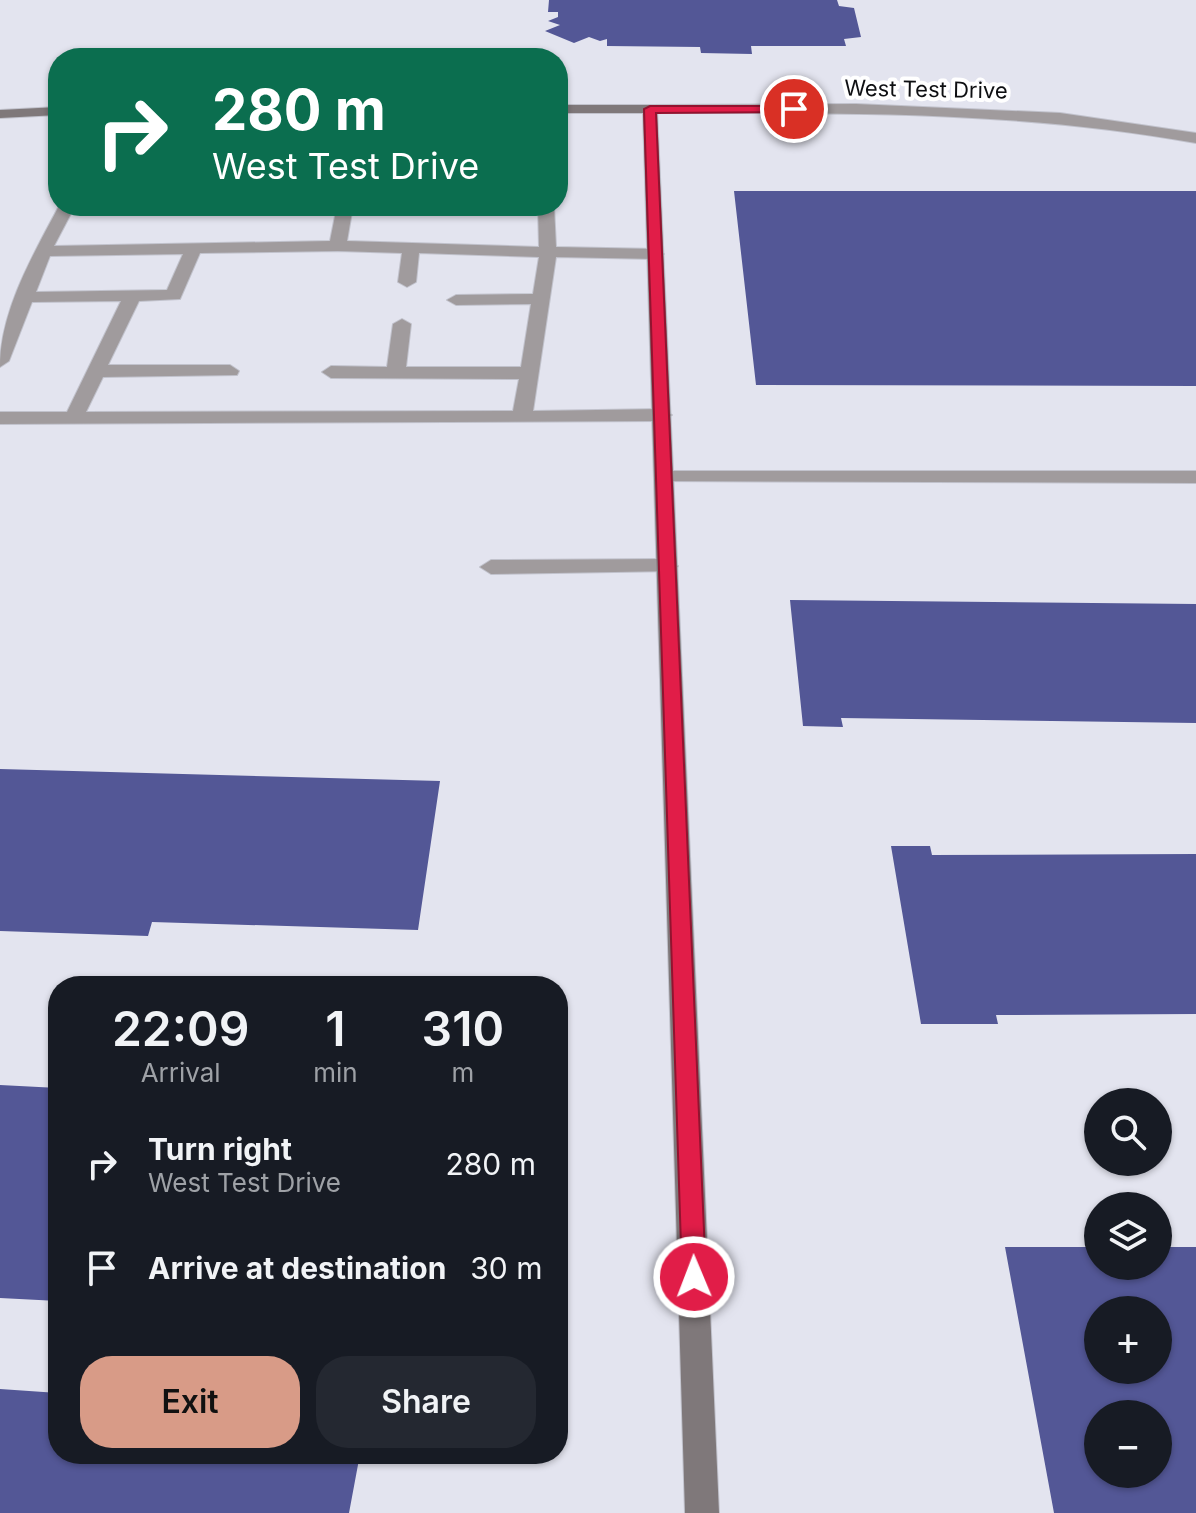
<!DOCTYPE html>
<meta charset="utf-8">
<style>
body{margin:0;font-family:Inter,sans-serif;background:#242831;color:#f1f3f6;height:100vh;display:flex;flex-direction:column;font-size:30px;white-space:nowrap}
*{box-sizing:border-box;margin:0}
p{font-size:26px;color:#9ea1a6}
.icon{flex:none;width:44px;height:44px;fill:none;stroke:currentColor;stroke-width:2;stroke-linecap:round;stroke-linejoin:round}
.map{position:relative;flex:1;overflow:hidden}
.details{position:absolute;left:48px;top:976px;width:520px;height:488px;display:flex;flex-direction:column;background:#171b24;border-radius:32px;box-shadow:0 2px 6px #0004}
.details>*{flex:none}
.top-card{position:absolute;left:48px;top:48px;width:520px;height:168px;border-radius:32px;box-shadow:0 2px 6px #0004;background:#0b6e4f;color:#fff;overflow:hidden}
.buttons{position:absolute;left:1084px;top:1088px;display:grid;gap:16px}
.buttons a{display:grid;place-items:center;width:88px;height:88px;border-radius:50%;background:#171b24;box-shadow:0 2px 6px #0004;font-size:40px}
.pin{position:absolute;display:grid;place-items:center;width:68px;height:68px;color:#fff;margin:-34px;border:4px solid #fff;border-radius:50%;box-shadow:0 2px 8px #0007}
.me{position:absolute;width:88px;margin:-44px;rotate:359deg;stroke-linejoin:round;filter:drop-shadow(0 0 6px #0008)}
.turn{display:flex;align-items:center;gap:28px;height:168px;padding:0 32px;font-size:36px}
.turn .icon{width:104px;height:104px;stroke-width:2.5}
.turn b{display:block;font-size:56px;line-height:68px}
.eta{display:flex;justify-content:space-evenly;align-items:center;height:136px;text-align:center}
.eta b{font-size:48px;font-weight:600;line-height:56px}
.cta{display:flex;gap:16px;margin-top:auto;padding:16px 32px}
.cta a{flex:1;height:92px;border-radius:32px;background:#d89b87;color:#111;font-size:32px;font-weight:600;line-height:92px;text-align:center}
.cta a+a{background:#242831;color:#f1f3f6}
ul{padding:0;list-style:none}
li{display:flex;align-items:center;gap:24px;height:104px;padding:0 32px}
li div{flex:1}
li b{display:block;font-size:30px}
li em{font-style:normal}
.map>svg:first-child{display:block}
.building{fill:#535796;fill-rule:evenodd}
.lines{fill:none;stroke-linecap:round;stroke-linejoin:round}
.lane-casing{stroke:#c1c2cc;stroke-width:2}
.street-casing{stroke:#c1c2cc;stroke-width:2}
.secondary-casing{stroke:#c1c2cc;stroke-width:2}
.lane{fill:#a09b9d;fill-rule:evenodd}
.street{fill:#a09b9d;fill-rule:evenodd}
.secondary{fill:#7f787a;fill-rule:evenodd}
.route{fill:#e11d48;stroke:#92132f;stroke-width:2}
.labels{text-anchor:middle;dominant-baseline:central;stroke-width:8;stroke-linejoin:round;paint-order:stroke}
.far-street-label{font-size:22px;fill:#0e0f12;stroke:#fff}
</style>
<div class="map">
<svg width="1196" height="1513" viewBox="0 0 1196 1513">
<rect width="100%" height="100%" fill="#e3e4ef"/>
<path class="building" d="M549,0H837L839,6L854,8L861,37L844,39L846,46H751L752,54L701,53L700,47L607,46V39L600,41L589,37L574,43L545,31L560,25L548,21L558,17V12H548Z
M734,191H1196V386L756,385Z
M790,600L1196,604V723L841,718L843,727L803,726Z
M0,769L440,781L418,930L152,922L148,936L0,931Z
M891,846H930L932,855L1196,854V1014L996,1015L998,1024H921Z
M0,1085L58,1088V1301L0,1298Z
M1005,1247H1098V1266H1158V1247H1196V1513H1054ZM1098,1310H1158V1370H1098ZM1098,1414H1158V1474H1098Z
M0,1389L58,1393V1454H360L349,1513H0Z"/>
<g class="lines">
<defs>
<path id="lane" d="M59,206H75L54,246L330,241L337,206H353L347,241L539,247L538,206H554L556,247L656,249L664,254L656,259L556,257L533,411L662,409L672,415L662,421L0,424V412H67L121,301L32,302L9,361L0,367C0,311 33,255 59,206ZM338,251L402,253L398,282L407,287L416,282L419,253L539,257L533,294L456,295L447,300L456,305L531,304L521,367H406L411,324L402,319L393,324L387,367L331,366L322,372L331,378L519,379L513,411L86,412L103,377L237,375L239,371L230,365H108L139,301L180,299L200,253ZM183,254L167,290L36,292L50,256Z
M664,471H1196V483L657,481L654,477Z
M667,559L678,566L675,571L491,574L480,567L491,560Z"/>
<path id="street" d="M856,104L1060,113L1196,133V143C1015,110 834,113 650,113L643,109L650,105Z"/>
<path id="secondary" d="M558,105H650L657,109L719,1513H685L643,113H558Z
M58,107V115L0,118V110Z"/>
</defs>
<use href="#lane" class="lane-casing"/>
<use href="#street" class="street-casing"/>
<use href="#secondary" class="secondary-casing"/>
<use href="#lane" class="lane"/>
<use href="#street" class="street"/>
<use href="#secondary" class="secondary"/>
</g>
<path class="route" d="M650,106H794L799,109L794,112L656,113L706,1277L702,1284L694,1288L686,1284L682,1277L644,109Z"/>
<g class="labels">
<g class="far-street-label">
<text transform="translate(926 89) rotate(1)">West Test Drive</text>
</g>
</g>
</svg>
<div class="buttons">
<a><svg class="icon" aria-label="search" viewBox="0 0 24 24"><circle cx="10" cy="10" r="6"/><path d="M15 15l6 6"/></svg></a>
<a><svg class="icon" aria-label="layers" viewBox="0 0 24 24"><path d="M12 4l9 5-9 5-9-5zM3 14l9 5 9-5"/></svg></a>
<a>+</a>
<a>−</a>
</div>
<div class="pin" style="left:794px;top:109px;background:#d93025"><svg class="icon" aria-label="arrive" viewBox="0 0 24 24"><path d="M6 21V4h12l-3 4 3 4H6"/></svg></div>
<svg class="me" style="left:694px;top:1277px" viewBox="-20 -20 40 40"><circle r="17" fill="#e11d48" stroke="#fff" stroke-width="3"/><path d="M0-11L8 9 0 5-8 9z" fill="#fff"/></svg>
<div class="top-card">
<div class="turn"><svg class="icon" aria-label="right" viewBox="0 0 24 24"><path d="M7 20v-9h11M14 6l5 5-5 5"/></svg><div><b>280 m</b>West Test Drive</div></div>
</div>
<section class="details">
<div class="eta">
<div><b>22:09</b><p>Arrival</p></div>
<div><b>1</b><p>min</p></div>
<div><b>310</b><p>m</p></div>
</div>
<ul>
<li><svg class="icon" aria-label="right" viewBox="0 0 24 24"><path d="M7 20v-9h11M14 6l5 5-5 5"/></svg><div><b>Turn right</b><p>West Test Drive</p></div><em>280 m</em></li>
<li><svg class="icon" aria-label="arrive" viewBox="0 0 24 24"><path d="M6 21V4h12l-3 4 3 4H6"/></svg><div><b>Arrive at destination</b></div><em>30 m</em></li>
</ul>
<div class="cta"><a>Exit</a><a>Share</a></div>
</section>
</div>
